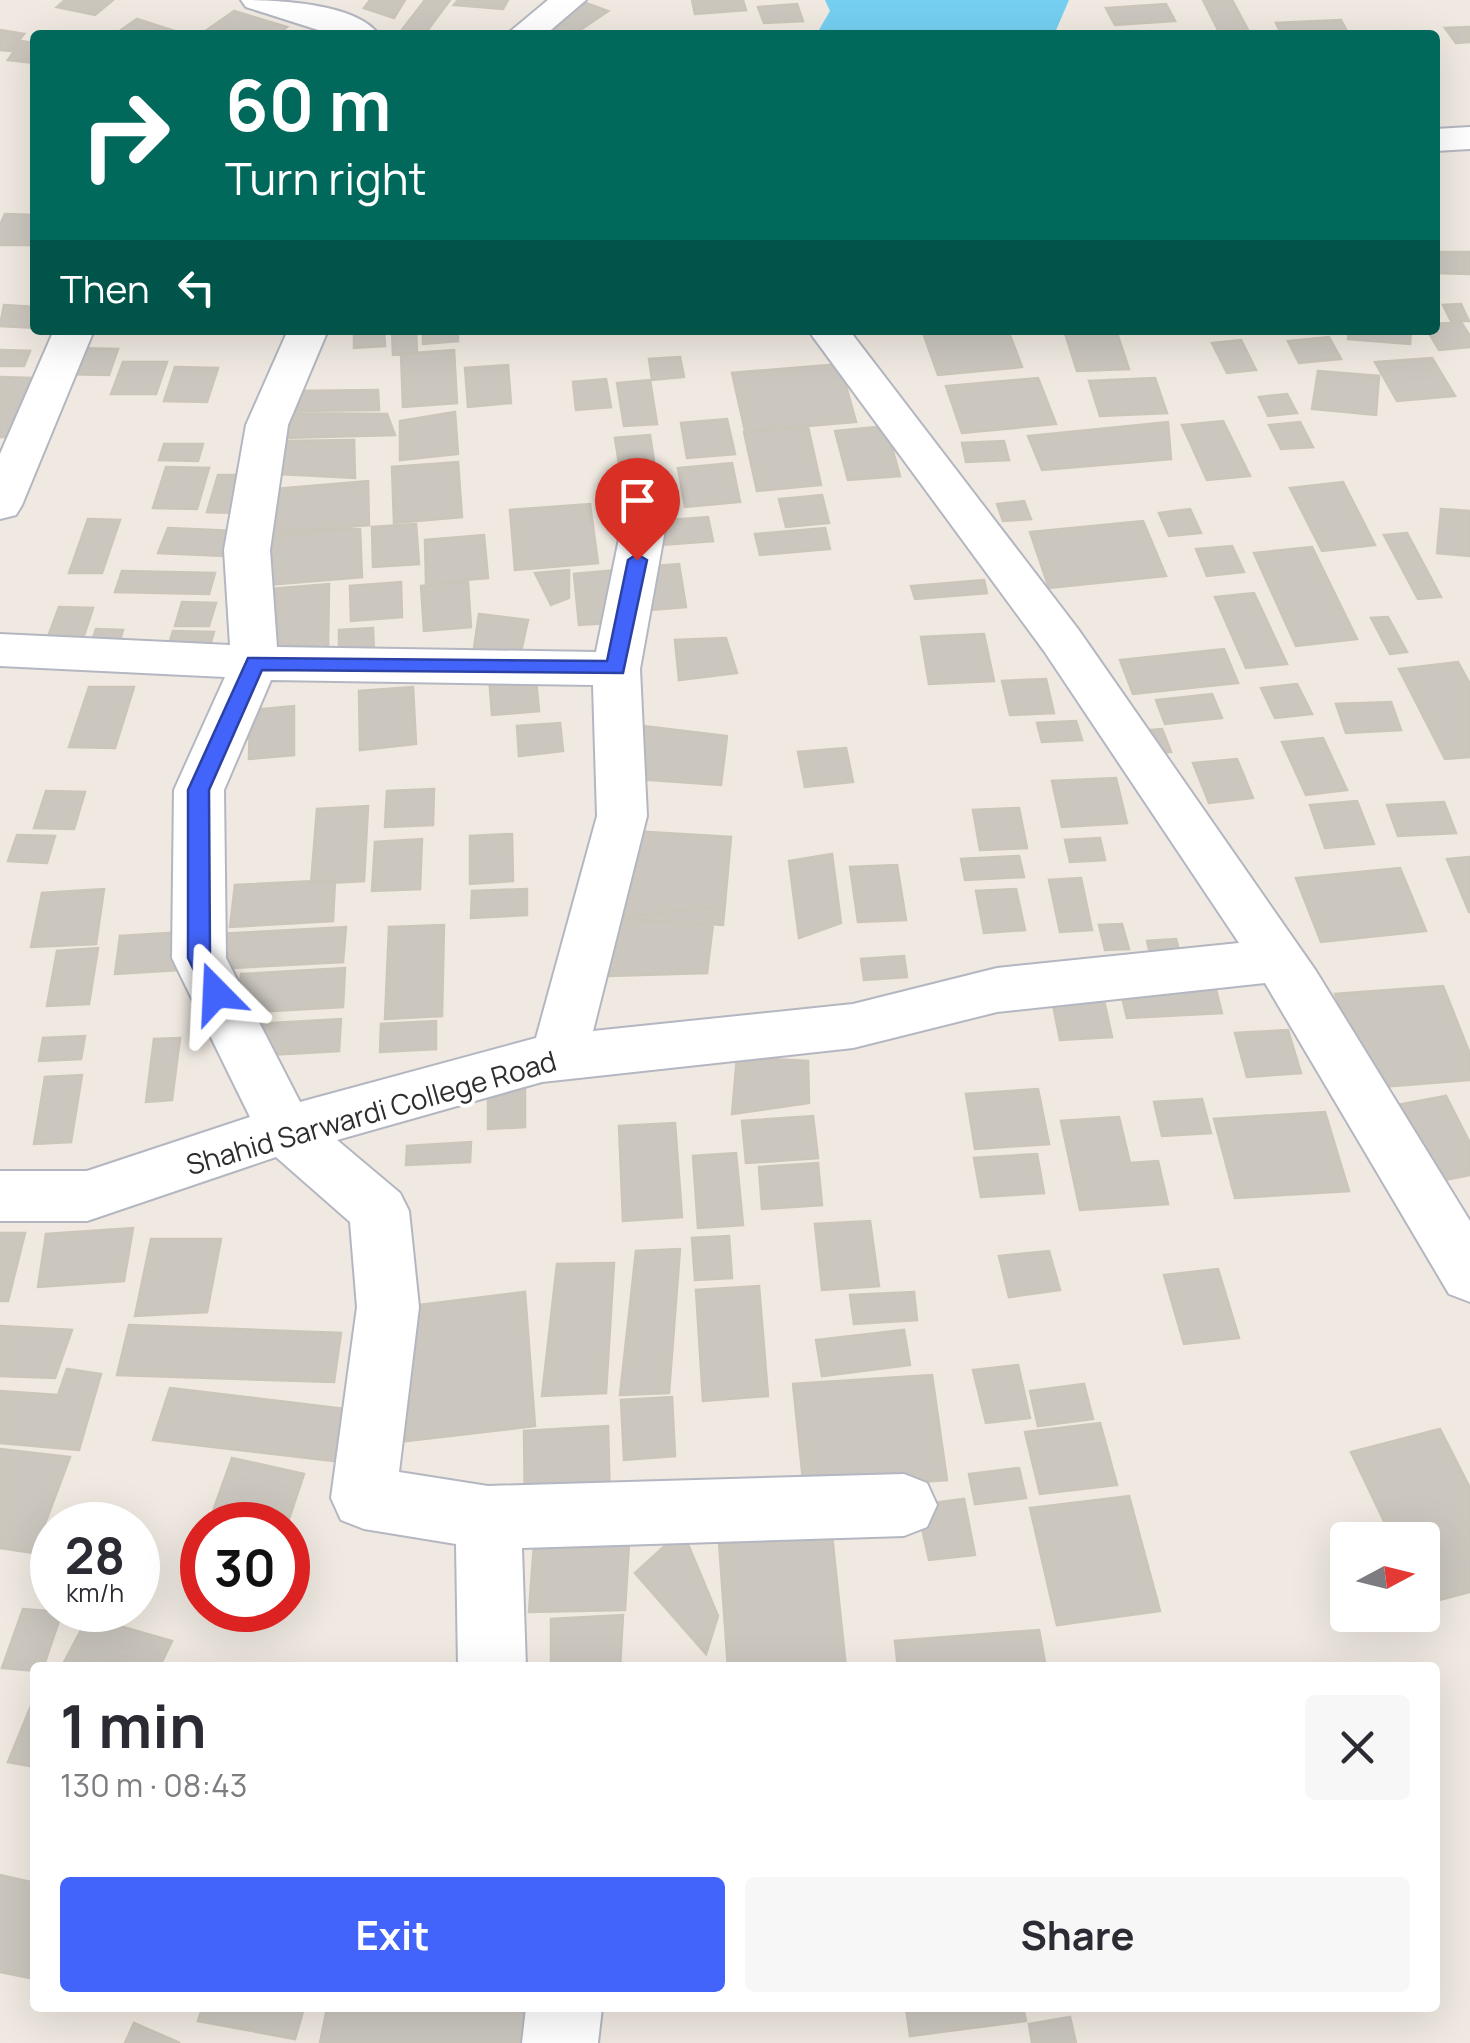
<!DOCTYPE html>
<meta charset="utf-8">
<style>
body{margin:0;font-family:Manrope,sans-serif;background:#f7f7f7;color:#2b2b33;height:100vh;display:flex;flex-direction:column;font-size:38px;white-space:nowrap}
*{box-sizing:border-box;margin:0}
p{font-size:32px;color:#7c7c81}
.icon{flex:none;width:55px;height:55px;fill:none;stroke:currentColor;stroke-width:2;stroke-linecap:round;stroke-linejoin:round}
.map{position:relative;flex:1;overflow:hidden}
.panel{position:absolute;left:30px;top:1662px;width:1410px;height:350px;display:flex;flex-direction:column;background:#fff;border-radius:10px;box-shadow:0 10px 40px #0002}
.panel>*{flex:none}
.top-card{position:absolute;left:30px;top:30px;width:1410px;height:305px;border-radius:10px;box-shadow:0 10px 40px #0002;background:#00695c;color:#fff;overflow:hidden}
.needle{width:65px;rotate:83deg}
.tools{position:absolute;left:1330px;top:1522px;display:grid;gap:20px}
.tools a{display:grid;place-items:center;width:110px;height:110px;border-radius:10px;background:#fff;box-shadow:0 10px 40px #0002;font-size:50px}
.speed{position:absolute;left:30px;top:1502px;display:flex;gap:20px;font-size:50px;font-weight:700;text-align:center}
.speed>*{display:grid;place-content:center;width:130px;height:130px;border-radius:50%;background:#fff;box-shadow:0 10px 40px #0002;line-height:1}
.speed small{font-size:25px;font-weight:400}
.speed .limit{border:15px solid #d22;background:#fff;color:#111}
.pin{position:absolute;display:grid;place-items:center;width:85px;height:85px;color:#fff;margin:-102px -42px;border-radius:50% 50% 50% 0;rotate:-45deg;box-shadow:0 0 10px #0007}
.pin .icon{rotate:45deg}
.me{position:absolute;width:110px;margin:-55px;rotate:339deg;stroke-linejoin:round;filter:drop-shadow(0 0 8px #0008)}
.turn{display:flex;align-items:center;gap:35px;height:210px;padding:0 30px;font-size:45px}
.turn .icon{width:130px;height:130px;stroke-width:2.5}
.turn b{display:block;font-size:70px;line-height:85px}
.then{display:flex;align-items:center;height:95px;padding:0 30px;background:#0003;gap:20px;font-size:38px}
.round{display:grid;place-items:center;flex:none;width:105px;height:105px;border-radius:10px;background:#f7f7f7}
.overview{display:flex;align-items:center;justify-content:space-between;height:170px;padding:0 30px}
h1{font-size:60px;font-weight:700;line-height:75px}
.action{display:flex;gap:20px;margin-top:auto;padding:20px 30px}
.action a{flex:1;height:115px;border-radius:10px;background:#4264fb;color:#fff;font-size:40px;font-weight:700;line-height:115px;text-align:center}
.action a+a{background:#f7f7f7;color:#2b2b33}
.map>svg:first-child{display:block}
.water{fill:#75cff0}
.building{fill:#cbc7bf;stroke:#cbc5ba;stroke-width:2.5}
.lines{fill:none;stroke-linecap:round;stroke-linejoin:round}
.minor-casing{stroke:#b4b7c1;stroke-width:4}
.minor{fill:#fff;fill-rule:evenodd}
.route{fill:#4264fb;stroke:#2b41a3;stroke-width:2.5}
.labels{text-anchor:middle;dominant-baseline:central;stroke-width:8;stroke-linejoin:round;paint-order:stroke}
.street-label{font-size:28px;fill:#2e2e2e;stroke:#fff}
</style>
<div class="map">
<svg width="1470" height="2043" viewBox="0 0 1470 2043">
<rect width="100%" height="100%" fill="#efe9e1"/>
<path class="water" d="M825,0H1069L1054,35H816L830,11Z"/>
<path class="building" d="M65,0H113L95,15L57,7Z
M370,0H405L394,18L364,8Z
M425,0H450L424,35H398Z
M458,0H508L503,9L454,5Z
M692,0H743L746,10L695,14Z
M1203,0H1232L1248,30L1219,32Z
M583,2L608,11L573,35L545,27Z
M797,4L803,21L764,23L758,7Z
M1166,4L1175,21L1115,25L1106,8Z
M234,11L287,27L277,35L201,34Z
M137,19L187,35H137L121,30Z
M1341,20L1347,31L1282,35L1276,23Z
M1469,27L1470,42L1456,43L1445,28Z
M0,30L24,34L11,51L0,50Z
M21,41L35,43V63L8,60Z
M5,214L35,215V234L30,245H0V225Z
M1435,252H1470V274L1436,273Z
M1461,304L1469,321H1451L1443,305Z
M4,305L35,307V328L0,326Z
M1461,322L1470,336V347L1439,350L1427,330H1435V324Z
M354,330H384L385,346L354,348Z
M392,330H416L417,353L393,355Z
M423,330H458V341L423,344Z
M922,330H1008L1022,367L938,375Z
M1064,330H1116L1129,369L1077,371Z
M1349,330H1411L1410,344L1348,339Z
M1329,337L1341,359L1299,363L1288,341Z
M1241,340L1256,370L1227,373L1212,343Z
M69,348L118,349L109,375L59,374Z
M0,350L30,351L24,366H0Z
M454,350L457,403L403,407L401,354Z
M680,357L684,377L652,380L649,359Z
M1432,358L1455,396L1397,401L1375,362Z
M123,362H167L156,394H111Z
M840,364L856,422L745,431L732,373Z
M508,365L511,403L468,407L465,368Z
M175,367L218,368L207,402L164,401Z
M1318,371L1379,376L1376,415L1312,409Z
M0,377L31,378L7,437H0Z
M1038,378L1056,424L962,433L946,386Z
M1155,378L1167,413L1100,416L1089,381Z
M606,379L611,407L576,410L573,382Z
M650,380L657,424L624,426L617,383Z
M378,390L379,410L292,411L295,391Z
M1287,394L1297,413L1268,416L1259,397Z
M455,412L458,454L400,460V421Z
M286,413L387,414L395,435L282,438Z
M727,419L735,454L687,458L681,423Z
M1223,421L1250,476L1207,480L1182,425Z
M1168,422L1171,459L1042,470L1028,436Z
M1300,422L1313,447L1281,449L1269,425Z
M886,426L900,476L848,480L835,431Z
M808,427L821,485L757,491L744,432Z
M650,435L654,461L619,464L615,438Z
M354,440L355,478L280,474L281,441Z
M1004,441L1009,460L966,462L962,443Z
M164,444H203L198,461L159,460Z
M458,462L462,517L394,523L392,467Z
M732,463L740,502L685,507L678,468Z
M166,467L209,468L197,509L153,508Z
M218,475H249L238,513L207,512Z
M368,481L369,525L263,534L264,490Z
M1343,482L1375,545L1322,551L1290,488Z
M822,495L829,523L786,527L779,499Z
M1024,501L1031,519L1003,521L997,504Z
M590,504L598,563L515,570L510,510Z
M1190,509L1201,533L1169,536L1159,513Z
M1441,509L1470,511V556L1437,553Z
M708,517L713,541L661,545L657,521Z
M88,519L120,520L102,573H69Z
M1143,521L1166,576L1049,588L1030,532Z
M416,524L419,564L373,567L372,527Z
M168,528L235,531L226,556L158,553Z
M360,528L362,577L268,585L270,536Z
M825,528L830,549L760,555L755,534Z
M1407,533L1441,597L1418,599L1384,535Z
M484,535L488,578L426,583L425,540Z
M1232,546L1244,572L1207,576L1196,549Z
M1312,547L1357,639L1296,646L1254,553Z
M679,564L686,607L650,610L643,567Z
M569,570V598L551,605L535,573Z
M617,570L624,622L579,625L574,574Z
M122,571L215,573L209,594L115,592Z
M984,580L987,593L915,599L911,586Z
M401,582L402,617L351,621L350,586Z
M468,582L471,627L424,631L421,586Z
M329,584L328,648L256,655L258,590Z
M1254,593L1287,664L1246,668L1215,597Z
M182,602L216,603L209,626H175Z
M59,607L93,608L79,651L43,650Z
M479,614L528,620L520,656L472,662Z
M1388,617L1407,652L1390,654L1371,618Z
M373,628L374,652L339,656V630Z
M96,629L123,630L117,650H89Z
M173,631L214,632L202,672H161Z
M984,634L994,681L929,684L921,637Z
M726,638L737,673L679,680L675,640Z
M1224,649L1238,683L1133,694L1120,660Z
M534,659L539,711L492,715L488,663Z
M1458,662L1470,684V757L1445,759L1399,669Z
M1046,679L1054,713L1010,715L1002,681Z
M1297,684L1312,714L1275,718L1261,688Z
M89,687H134L115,748L69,747Z
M413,687L416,744L360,750L359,691Z
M1212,694L1222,718L1165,724L1156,700Z
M1391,702L1401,730L1346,733L1336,704Z
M294,706V755L249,759L250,710Z
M1076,721L1082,740L1042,742L1037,723Z
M560,723L563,751L519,756L517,726Z
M643,726L727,736L721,785L637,779Z
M1162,729L1171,752L1145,754L1136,731Z
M1323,738L1347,790L1306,795L1282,742Z
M846,748L853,782L805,787L798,752Z
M1237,759L1253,798L1209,803L1193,763Z
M1116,778L1127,823L1062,827L1052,781Z
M434,789L433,825L385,827L387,791Z
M46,791L85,792L74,829L34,828Z
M1357,801L1374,844L1325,848L1310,805Z
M1444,802L1456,833L1398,836L1387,805Z
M368,806L364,881L311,884L317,809Z
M1019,808L1027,848L980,850L973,810Z
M614,830L731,837L723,925L601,918Z
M512,834L513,881L470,884V836Z
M17,835L55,836L47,863L8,861Z
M1100,838L1105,860L1070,862L1065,840Z
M422,839L420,889L372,891L375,842Z
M832,854L841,923L799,938L789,861Z
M1019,856L1024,877L965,880L961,859Z
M1470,857V912H1469L1447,859Z
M897,865L906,920L858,922L850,867Z
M1400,868L1426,931L1321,942L1296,878Z
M1081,878L1092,930L1060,932L1049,880Z
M335,880L333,921L230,927L235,885Z
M104,889L96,944L31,947L42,893Z
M527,889V915L471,918L472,891Z
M1016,889L1025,930L984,933L976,891Z
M715,907L707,973L609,976L603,919Z
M1122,924L1129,949L1105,950L1099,925Z
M444,925L442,1016L385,1019L389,927Z
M346,927L343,962L213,969L217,934Z
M184,932L179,970L115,974L120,936Z
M1176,939L1184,968L1154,969L1147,941Z
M98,948L89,1004L47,1006L57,951Z
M904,956L907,977L864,980L861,959Z
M345,968L343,1007L237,1013L241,974Z
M1212,974L1222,1013L1127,1018L1118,980Z
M1100,982L1112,1037L1060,1040L1049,985Z
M1443,986L1470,1054V1080L1368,1088L1335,994Z
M341,1019L339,1051L250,1056L254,1024Z
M436,1021V1049L380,1052L381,1024Z
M1288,1030L1301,1073L1247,1077L1235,1033Z
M85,1036L81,1059L39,1061L43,1038Z
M180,1038L172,1100L146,1102L154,1039Z
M737,1057L808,1061L809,1103L732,1114Z
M82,1075L71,1142L34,1144L45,1077Z
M525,1077V1127L488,1129V1079Z
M1038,1089L1049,1144L975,1149L966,1094Z
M1446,1096L1470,1143V1175L1424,1184L1387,1107Z
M1202,1099L1211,1133L1162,1136L1154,1102Z
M1325,1112L1349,1191L1235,1198L1214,1119Z
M813,1116L818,1158L746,1163L742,1121Z
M1119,1117L1130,1163L1158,1161L1168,1204L1080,1210L1061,1121Z
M675,1123L682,1217L623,1221L619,1126Z
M471,1142L470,1162L406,1165L407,1146Z
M736,1153L743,1225L698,1228L693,1156Z
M1037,1154L1044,1193L981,1197L974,1158Z
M818,1163L822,1205L762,1209L759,1167Z
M870,1221L879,1286L822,1290L815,1224Z
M133,1228L124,1281L38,1287L46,1234Z
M0,1233H25L8,1301H0Z
M729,1236L732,1278L695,1280L692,1238Z
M151,1239H221L207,1312L135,1316Z
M680,1249L669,1393L620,1395L636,1251Z
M1049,1251L1060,1290L1009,1297L999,1256Z
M614,1263L606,1393L542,1396L557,1264Z
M1218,1269L1239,1338L1184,1344L1164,1275Z
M759,1286L768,1396L703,1401L696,1290Z
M525,1292L535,1426L406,1441L402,1307Z
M914,1292L917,1320L854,1324L850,1295Z
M129,1325L341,1333L334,1382L117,1375Z
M0,1326L72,1330L55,1378L0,1376Z
M904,1330L910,1365L822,1376L816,1340Z
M1018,1365L1030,1418L986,1423L973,1370Z
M67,1369L101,1374L79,1450L0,1443V1391L58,1395Z
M932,1375L947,1480L804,1490L793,1384Z
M1084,1384L1093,1419L1038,1426L1030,1391Z
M170,1388L354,1410L341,1462L153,1440Z
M672,1397L675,1456L624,1460L621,1400Z
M1100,1423L1117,1485L1040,1494L1025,1432Z
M608,1426L610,1506L525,1512L524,1431Z
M1440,1429L1470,1488V1592L1424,1604L1422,1540H1393L1351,1452Z
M0,1449L70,1457L34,1553L0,1548Z
M232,1458L304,1474L287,1525H208Z
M1019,1468L1026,1498L975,1504L969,1474Z
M1129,1496L1160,1611L1057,1625L1030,1508Z
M964,1499L975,1555L929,1560L917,1505Z
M682,1530L718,1616L706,1654L635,1573Z
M832,1535L846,1668H728L719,1542Z
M629,1543L625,1610L529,1612L534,1544Z
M23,1609L62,1612L43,1668H35V1671L2,1668Z
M623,1615L620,1668H551V1619Z
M88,1617L172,1641L159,1668H61Z
M1039,1630L1046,1668H898L895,1641Z
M35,1696V1767L8,1762Z
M0,1875L35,1883V1979L0,1972Z
M202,2008H304L295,2039L198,2021Z
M327,2008H489L531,2013L528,2043H320Z
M906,2008H1023L1026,2021L910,2036Z
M1070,2017L1076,2043H1032L1029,2024Z
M134,2023L180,2043H125Z"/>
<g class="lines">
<defs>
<path id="minor" d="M241,0C277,0 357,3 379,35H334L246,7Z
M548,0H586L545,35H506Z
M1470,127V149L1435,151V129Z
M54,330H94L22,505L16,515L0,519V454Z
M288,330H328L288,425L270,550L277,647L596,652L622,524L628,514L644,509L660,514L666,524L640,669L647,816L593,1031L853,1004L997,968L1239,943L1044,651L808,330H849L1078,629L1316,971L1470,1221V1302L1449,1294L1265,983L997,1012L853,1048L542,1082L337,1140L400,1193L409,1211L419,1307L399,1472L488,1486L904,1474L927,1483L937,1505L927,1527L904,1536L522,1548L526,1668H458L456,1544L364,1529L341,1520L331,1498L357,1307L350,1222L276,1157L87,1221H0V1171H87L250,1117L172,958L174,790L225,677L0,666V634L230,645L224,550L246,425ZM271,680L593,685L597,816L536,1038L300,1102L226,958L224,790Z
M526,2008H602L598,2043H522Z"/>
</defs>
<use href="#minor" class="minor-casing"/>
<use href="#minor" class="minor"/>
</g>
<path class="route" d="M637,554L647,560L623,673L262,670L209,790L210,958L227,993L216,1002L208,999L188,958V790L248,658L607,661L628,560Z"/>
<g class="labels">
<g class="street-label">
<text transform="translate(371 1112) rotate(-16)">Shahid Sarwardi College Road</text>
</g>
</g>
</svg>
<div class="tools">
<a><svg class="needle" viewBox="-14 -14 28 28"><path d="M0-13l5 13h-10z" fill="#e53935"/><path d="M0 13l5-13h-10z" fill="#7c7c81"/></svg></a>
</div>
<div class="speed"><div>28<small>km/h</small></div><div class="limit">30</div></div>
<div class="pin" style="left:637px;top:560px;background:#d93025"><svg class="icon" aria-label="arrive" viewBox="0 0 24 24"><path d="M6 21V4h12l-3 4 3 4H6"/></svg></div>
<svg class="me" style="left:216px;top:993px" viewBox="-20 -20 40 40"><path d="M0-17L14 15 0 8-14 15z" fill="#4264fb" stroke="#fff" stroke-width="4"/></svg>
<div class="top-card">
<div class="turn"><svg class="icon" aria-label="right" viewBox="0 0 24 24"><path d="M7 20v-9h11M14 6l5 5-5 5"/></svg><div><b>60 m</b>Turn right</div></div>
<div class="then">Then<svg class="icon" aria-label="left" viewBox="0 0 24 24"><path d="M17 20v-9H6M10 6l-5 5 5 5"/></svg></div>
</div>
<section class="panel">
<div class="overview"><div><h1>1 min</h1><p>130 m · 08:43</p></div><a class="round"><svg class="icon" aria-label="close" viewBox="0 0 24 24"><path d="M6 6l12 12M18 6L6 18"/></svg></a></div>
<div class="action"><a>Exit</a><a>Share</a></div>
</section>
</div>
